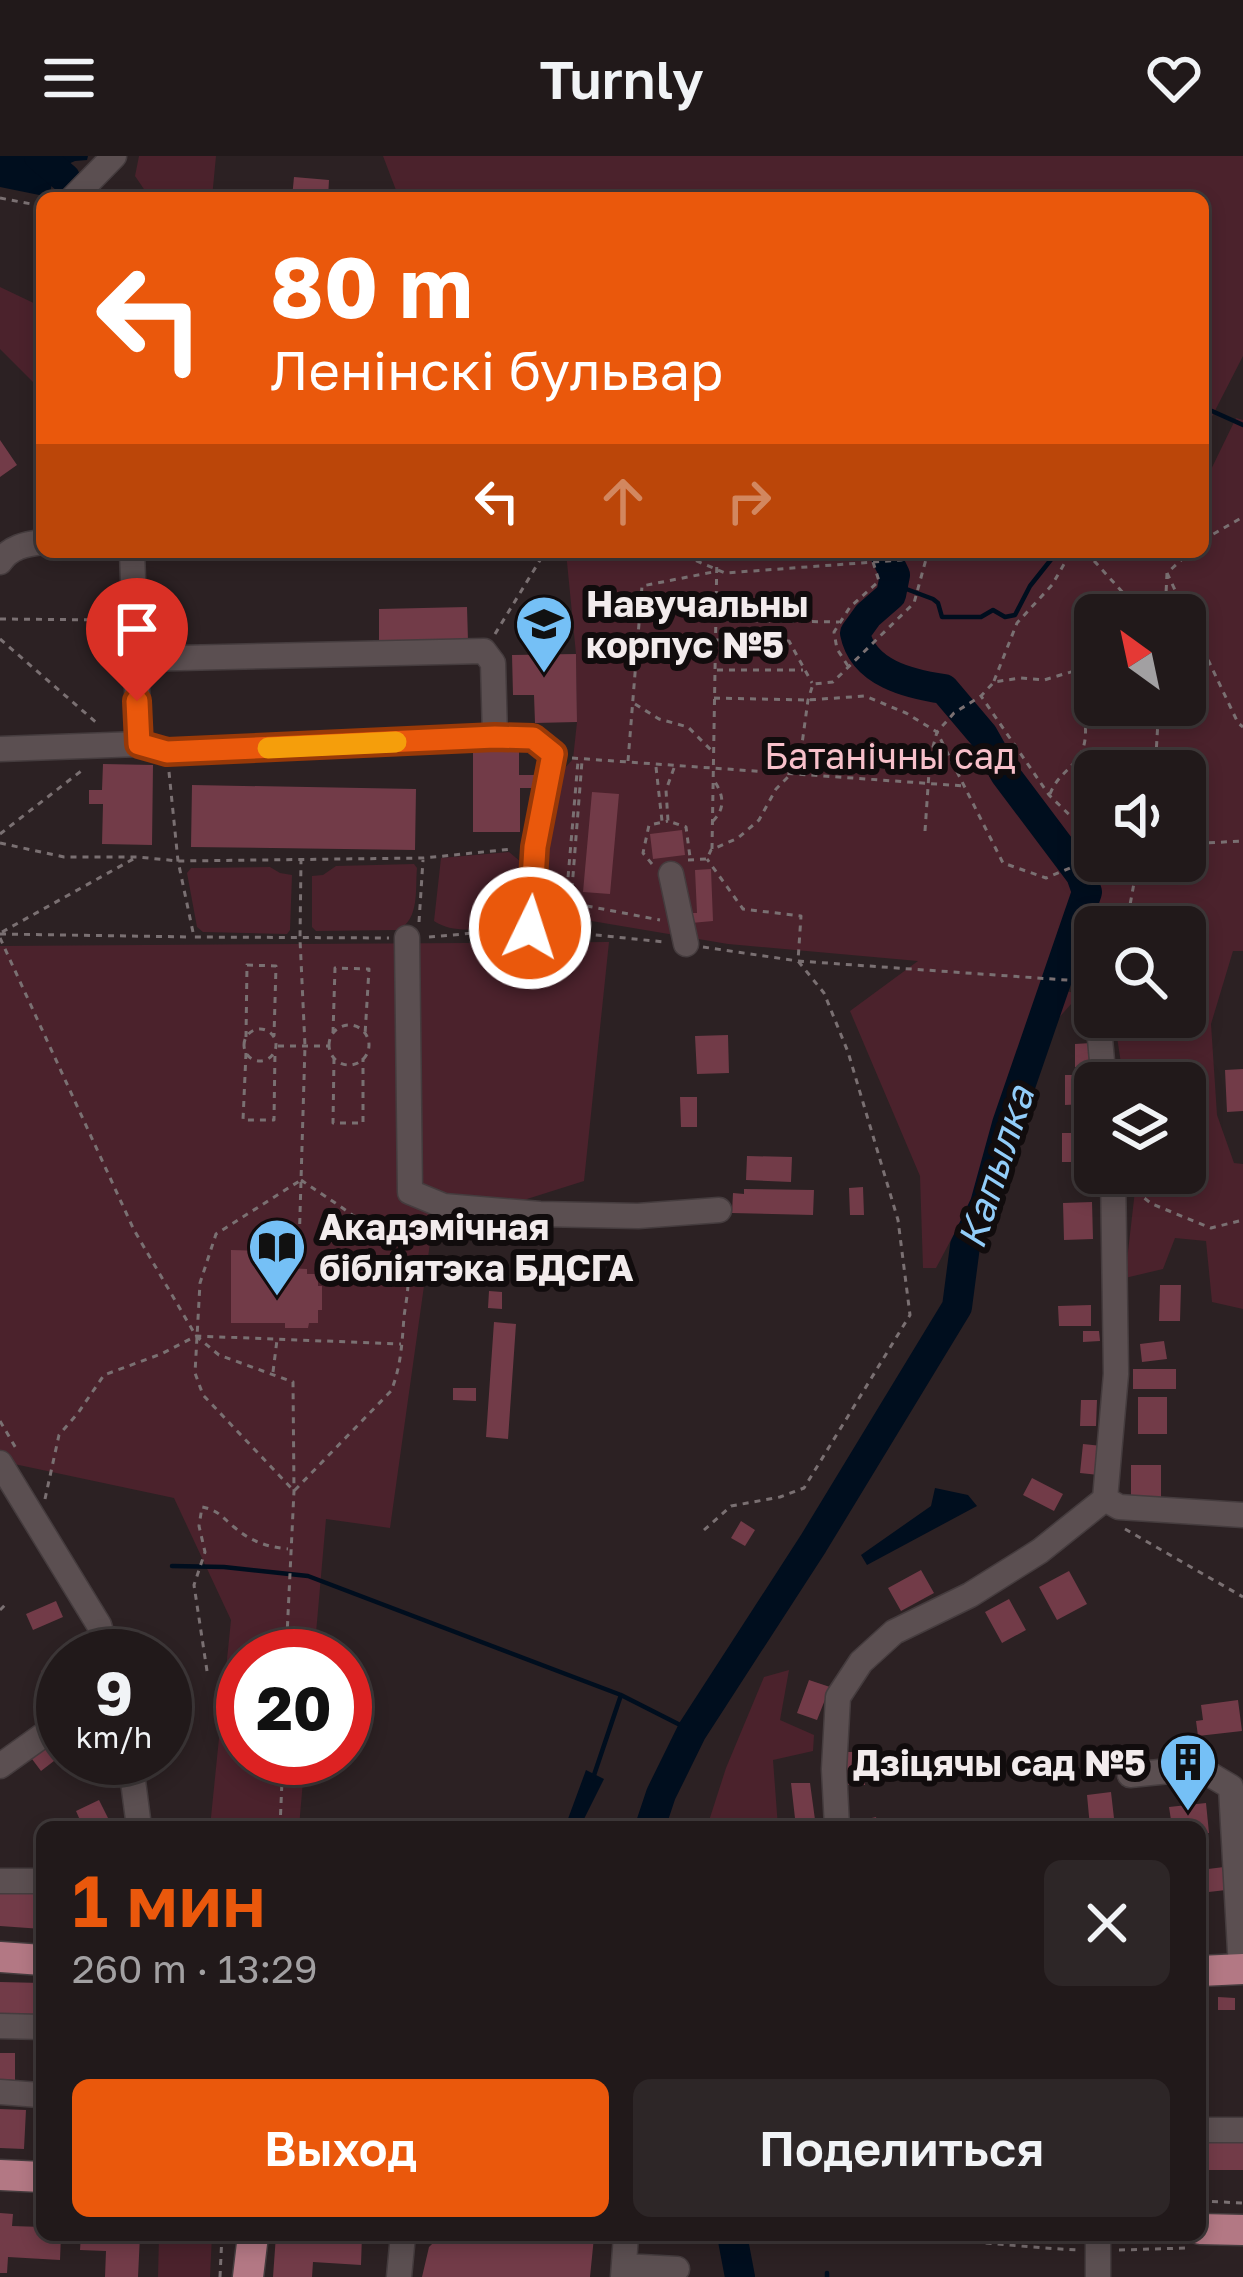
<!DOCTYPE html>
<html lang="ru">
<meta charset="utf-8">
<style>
body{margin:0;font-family:"Golos Text",sans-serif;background:#2d2627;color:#f1f3f6;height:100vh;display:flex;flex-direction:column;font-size:45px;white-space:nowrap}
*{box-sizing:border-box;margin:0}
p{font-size:39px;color:#a2a0a2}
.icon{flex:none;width:66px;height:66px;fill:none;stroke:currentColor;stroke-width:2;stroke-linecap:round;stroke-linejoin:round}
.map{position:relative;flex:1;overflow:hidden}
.panel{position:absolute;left:36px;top:1665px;width:1170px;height:420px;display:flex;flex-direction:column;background:#21191a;border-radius:18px;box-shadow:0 6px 18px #0003,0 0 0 3px #3e3839}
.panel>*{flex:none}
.top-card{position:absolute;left:36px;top:36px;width:1173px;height:366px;border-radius:18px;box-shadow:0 6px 18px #0003,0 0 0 3px #3e3839;background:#ea580c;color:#fff;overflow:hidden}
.needle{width:78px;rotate:327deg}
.fabs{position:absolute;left:1074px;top:438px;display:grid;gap:24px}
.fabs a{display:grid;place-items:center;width:132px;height:132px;border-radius:18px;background:#21191a;box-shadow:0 6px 18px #0003,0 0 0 3px #3e3839;font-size:60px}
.speed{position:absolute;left:36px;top:1473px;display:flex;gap:24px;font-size:60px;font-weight:700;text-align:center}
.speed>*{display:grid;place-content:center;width:156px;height:156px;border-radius:50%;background:#21191a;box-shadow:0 6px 18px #0003,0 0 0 3px #3e3839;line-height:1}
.speed small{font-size:30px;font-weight:400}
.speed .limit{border:18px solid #d22;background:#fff;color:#111}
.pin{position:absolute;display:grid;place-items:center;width:102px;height:102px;color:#fff;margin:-123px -51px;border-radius:50% 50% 50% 0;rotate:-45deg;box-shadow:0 0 12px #0007}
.pin .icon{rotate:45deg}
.me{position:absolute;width:132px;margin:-66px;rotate:4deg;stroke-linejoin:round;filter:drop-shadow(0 0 9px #0008)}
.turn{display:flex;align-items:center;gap:42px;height:252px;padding:0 36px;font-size:54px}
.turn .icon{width:156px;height:156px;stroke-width:2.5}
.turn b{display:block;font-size:84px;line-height:102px}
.lanes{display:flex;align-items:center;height:114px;padding:0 36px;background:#0003;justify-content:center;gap:60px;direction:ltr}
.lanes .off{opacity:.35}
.round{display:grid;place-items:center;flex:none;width:126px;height:126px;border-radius:18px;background:#2d2627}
.headline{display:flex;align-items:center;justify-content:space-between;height:204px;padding:0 36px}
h1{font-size:72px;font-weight:600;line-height:90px;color:#ea580c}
.action{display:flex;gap:24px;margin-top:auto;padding:24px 36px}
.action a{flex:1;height:138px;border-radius:18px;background:#ea580c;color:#fff;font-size:48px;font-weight:600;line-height:138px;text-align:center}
.action a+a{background:#2d2627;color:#f1f3f6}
header{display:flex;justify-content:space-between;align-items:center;height:156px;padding:0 36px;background:#21191a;font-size:54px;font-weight:600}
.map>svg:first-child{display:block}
.green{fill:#4b222c;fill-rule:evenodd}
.water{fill:#000e1e}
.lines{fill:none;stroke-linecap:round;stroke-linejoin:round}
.stream{stroke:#000e1e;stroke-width:4.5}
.river{stroke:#000e1e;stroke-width:30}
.building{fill:#723b48}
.minor-casing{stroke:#453c3e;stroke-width:27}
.major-casing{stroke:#453c3e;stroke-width:33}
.path{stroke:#7a7072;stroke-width:3;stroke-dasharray:6 6;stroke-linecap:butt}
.minor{stroke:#5b4f51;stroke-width:24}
.major{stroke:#b37884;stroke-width:30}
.route-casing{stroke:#983908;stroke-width:30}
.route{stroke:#ea580c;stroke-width:21}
.slow{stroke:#f59e0b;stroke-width:21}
.labels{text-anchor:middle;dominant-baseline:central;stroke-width:12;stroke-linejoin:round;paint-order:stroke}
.poi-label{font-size:36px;font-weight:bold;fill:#f2ebec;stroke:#110c0d;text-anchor:start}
.park-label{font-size:36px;fill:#f8c0ca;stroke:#110c0d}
.water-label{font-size:39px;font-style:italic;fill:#92cdf9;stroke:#110c0d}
</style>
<header><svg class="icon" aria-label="menu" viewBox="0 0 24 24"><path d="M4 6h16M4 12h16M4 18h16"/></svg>Turnly<svg class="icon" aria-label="heart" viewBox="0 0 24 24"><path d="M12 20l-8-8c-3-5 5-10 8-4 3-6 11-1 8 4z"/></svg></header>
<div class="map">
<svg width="1243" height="2121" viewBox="0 0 1243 2121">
<rect width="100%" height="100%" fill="#2c2123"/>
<path class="green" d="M139,0H216L212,42H150L135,20Z
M383,0H1243V200L1203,278V42H399Z
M0,131L42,151V235L0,193Z
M1236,262L1243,264V795H1233L1211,868L1217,959L1234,1007L1243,1008V1153L1212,1146L1206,1085L1175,1082L1163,1113L1125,1122L1137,1017H1185V927H1124L1114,861H1185V771H1095V823L1052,814L1046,831L1080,838L1023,902L971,1046L936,1112H923L920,1020L850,855L918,805L728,788L544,757L541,740L556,628L561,622V616L573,603L577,566L576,498L566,396H1203V330ZM1095,459H1185V549H1095ZM1095,615H1185V705H1095Z
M509,696L527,711L519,765L512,769C487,771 456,780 434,765L441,702Z
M414,708L417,712C415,733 420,763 398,774L316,775L312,771V720L323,719L336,710Z
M270,711L280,717L292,719L290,774L287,778L203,776L197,771L187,717L191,712Z
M609,786L584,1025L432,1073L390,1372L326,1363L314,1500H243V1602H305L299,1671H210L231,1464L174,1342L0,1305V790Z
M789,1514L780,1564L814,1579L813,1595L773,1604L778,1671H707L726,1612L764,1521Z
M159,2079H212L210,2121H158Z"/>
<path class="water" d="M0,0H88L87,4L75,5L55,14L49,41L0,31Z
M935,1332L968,1339L977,1350L867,1409L861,1399L931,1350Z
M586,1614L604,1623L580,1671H565Z"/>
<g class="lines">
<path class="stream" d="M1203,251L1243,269
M893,428L933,443L938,447L942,461H981L993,454L1005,461L1015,459L1030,430L1057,396
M172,1410L224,1411L308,1420L621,1539L692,1575
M593,1622L621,1539
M732,2082L734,2079
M827,2117V2121"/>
<path class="river" d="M39,0L65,22
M650,1671L661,1638L692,1575L813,1388L957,1151L965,1090L985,1048L1007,968L1087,736L1081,719L1005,618L983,579L944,533C909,528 863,517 855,477L868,459L891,439L895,419L884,396
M732,2079L740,2121"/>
</g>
<path class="building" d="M294,21L329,24L328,42H292Z
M0,284L17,309L0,321Z
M279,396H347L346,401H279Z
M467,451L468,485L379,487V453Z
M576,498L577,566L535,567L534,539H513L512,499Z
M473,588H519V619H535V632H520V676H473Z
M103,608L153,609L152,689L102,688L103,648H89V634H102Z
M192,629L416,633L415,694L191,691Z
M592,636L619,638L610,738L583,736Z
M682,674L685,699L653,703L650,678Z
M711,713L713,765L691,767L690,757H697L695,714Z
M728,879L729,917L697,918L695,880Z
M1091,887V911H1075V888Z
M1243,913V955L1227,956L1225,914Z
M1065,919H1085V948L1065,949Z
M680,941H697V971H681Z
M1062,977H1087V1006H1062Z
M747,1000L792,1001L791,1026L746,1024Z
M863,1031L864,1059H850L849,1032Z
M744,1033L814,1034L813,1059L732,1057L733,1037L744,1038Z
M1092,1046L1093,1083L1064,1084L1063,1047Z
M231,1094L261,1095V1118H286V1112L307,1113V1118H318V1130H322V1154H318V1167H309L308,1172H285V1167H231Z
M1160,1129H1181L1180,1165H1159Z
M489,1135L502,1136V1153L488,1152Z
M1091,1149V1170H1059L1058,1150Z
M494,1166L516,1168L508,1283L486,1281Z
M1083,1175H1099L1100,1185L1083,1186Z
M1164,1185L1167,1203L1142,1206L1140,1188Z
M1133,1213H1176V1233H1133Z
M453,1232H476V1245L453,1244Z
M1138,1241H1167V1278H1138Z
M1081,1244H1097L1096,1270H1080Z
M1083,1288L1102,1290L1099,1319L1080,1317Z
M1131,1309H1161V1341H1131Z
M1032,1322L1063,1338L1054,1355L1023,1339Z
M741,1365L755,1374L745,1390L731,1382Z
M921,1414L934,1437L901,1455L888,1432Z
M1069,1415L1087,1448L1057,1464L1039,1431Z
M1009,1443L1026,1474L1002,1487L985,1456Z
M56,1445L63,1461L33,1474L26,1458Z
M63,1500V1529L55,1534L41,1515Z
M809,1524L830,1531L817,1564L797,1557Z
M1238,1544L1242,1575L1198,1580L1196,1565L1203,1564L1201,1549Z
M57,1582L63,1589V1598L41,1615L32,1603Z
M846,1596H865V1629H847Z
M791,1627H810L816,1671H796Z
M1111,1636L1115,1671H1090L1087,1639Z
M99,1644L111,1668L83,1671L76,1655Z
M1206,1647L1209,1677L1200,1678V1671H1134V1668L1171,1664L1169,1651Z
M876,1661L878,1671H855L854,1666Z
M1224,1711L1226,1734L1200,1737V1714Z
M0,1733L42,1735V1773L0,1770Z
M0,1826L42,1827V1859L0,1858Z
M1218,1841L1235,1842V1854H1218Z
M0,1897H15V1924L0,1923Z
M1200,1920H1206L1207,1944H1200Z
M0,1953L26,1954L24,1993L0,1992Z
M1200,1983H1243V2014H1200Z
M0,2057L13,2058L12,2070L42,2071V2079H61L60,2104L8,2101L7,2117H0Z
M81,2079H140L138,2121H105L106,2095L80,2094Z
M276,2079H362L361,2109L313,2106L312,2121H273Z
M441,2079L594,2081L590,2121H422L429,2091Z"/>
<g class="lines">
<defs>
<path id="minor" d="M73,42L114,0
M132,396L139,588
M0,406C10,391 26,388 42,386
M495,581L533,582L553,599L535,691L530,773
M0,593L139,588L167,596L495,581L493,507L484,495L136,503
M671,718L686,788
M407,782L410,1036L444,1050L540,1058L638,1060L719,1054
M1100,883L1104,927
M0,1307L99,1469L108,1500
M1105,1343L1119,1351L1243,1359
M130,1602L139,1671
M0,1610L63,1565
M1130,1619L1199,1612L1231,1631L1241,1813
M837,1671L834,1613L838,1541L861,1506L894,1476L970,1439L1040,1395L1105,1343L1116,1218L1113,1017
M0,1725H42
M0,1870L42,1871
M0,1936L39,1939
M1200,1974H1243
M1098,2079V2121
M624,2110L677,2113
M399,2121L403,2079
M623,2121L626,2079"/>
<path id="major" d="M0,1801L42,1804
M1200,1815L1243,1813
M0,2019L42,2021
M1200,2073L1243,2074
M248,2121L253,2079"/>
</defs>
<use href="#minor" class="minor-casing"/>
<use href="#major" class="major-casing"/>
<path class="path" d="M0,42L42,50
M1203,384L1243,361
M843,396L848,406
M1086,396L1126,440L1124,459
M685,400L725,417L901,404L935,396
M1167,417L1238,567L1243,571
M1165,459L1167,417L1190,396
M0,463L112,464
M716,464L839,466
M495,478L545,396
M0,483L98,568
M715,484L789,485L812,527
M848,510L837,493L834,476L850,451L879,425L873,406L874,396
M717,514H803
M994,525L1017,467L1052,429L1071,396
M714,542L808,544L865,540L906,557L937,576L1003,707L1046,722L1094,702L1083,672L1049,639L981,540
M635,548L659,563L688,571L712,595
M572,602L964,630
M628,605L642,430L713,416
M656,611L662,665
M674,612L666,634L668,665L686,671L690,701
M1155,615L1159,549
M169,616L178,705L194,781L389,782
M1050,638C1056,623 1064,618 1075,606C1096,583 1080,545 1075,517
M713,665C725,653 724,640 715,626
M925,675L930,602L937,576L954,557L981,540L994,526L1020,522L1044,524L1074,515L1095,502
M0,678L85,612
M0,687L64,701H138L178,705L424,702L512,693
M1185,688L1243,685
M712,693L717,396
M688,704L707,703L711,694L738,682L759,664L776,633L799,610L808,544L813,528L833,526L914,447L928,396
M652,708L643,697L649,669L668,665
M1136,721L1159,705
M566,745L578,605
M571,745L582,605
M551,747L566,746L660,764
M419,766L423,704
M1126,771L1138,705
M548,774L664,786
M2,776L135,702
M0,778L192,781
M429,781L509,774
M0,782L134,1074L196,1180L219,1199L293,1226L294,1335L286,1500
M703,791L798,805L1080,825L1095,830
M329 889a20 20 0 1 1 40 0a20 20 0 1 1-40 0Z
M244 889a16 16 0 1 1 32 0a16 16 0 1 1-32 0Z
M333,877L335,812L369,813L365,879
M246,881L247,809L276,810L274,880
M278,890H328
M246,897L243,964H274L275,895
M334,902L333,967H363V902
M301,1024C327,1042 389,1080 404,1106C412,1121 406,1144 404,1161C402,1187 401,1211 391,1235L294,1335L203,1239L195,1217L200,1127L216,1078Z
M1135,1035L1152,1048L1211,1072L1243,1064
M299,1092L305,890L300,783L301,704
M273,1216L277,1184
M0,1265L17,1294
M45,1343L59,1279L78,1257L104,1219L161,1198L196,1180L401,1188
M1125,1373L1243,1441
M704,1374L731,1350L780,1341L804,1332L910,1159L898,1064L848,896L824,837L798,805L801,760L743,753L707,703
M0,1454L6,1448
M207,1515L194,1429L205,1396L199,1370L202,1351C218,1354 222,1361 234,1371C250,1385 267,1391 288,1393
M280,1671L283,1602
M1200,2045L1243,2047
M890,2079C953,2083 1016,2091 1079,2094
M1119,2094L1187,2092
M220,2121L222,2079"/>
<use href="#minor" class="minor"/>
<use href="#major" class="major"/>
</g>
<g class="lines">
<defs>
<path id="route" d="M137,545L139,588L167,596L495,581L533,582L553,598L535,691L530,772"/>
</defs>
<use href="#route" class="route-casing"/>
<use href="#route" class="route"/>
<path class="slow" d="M268,592L396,586"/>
</g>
<defs>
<symbol id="university-pin" viewBox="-11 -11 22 30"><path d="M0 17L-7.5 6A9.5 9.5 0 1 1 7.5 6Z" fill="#75c0f6" stroke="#110c0d"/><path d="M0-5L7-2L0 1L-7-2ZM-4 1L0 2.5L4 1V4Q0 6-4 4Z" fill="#111"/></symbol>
<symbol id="library-pin" viewBox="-11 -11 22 30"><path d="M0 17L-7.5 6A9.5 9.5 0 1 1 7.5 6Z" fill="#75c0f6" stroke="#110c0d"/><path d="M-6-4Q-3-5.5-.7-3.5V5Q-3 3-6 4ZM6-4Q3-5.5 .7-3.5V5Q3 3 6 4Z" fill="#111"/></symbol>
<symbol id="building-pin" viewBox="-11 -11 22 30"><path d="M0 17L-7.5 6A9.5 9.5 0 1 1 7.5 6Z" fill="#75c0f6" stroke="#110c0d"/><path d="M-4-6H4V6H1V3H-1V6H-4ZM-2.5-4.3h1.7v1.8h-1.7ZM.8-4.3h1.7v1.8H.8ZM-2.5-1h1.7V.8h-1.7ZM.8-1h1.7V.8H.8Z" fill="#111"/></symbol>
</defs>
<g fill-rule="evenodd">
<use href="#university-pin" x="511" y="435" width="66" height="90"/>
<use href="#library-pin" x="244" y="1058" width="66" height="90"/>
<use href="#building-pin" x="1155" y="1573" width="66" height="90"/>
</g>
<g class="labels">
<g class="poi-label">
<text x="586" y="447">Навучальны<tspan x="586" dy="41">корпус №5</tspan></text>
<text x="319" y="1070">Акадэмічная<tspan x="319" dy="41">бібліятэка БДСГА</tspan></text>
<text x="1146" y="1606" text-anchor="end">Дзіцячы сад №5</text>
</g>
<g class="park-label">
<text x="890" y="599">Батанічны сад</text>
</g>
<g class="water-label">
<text transform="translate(995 1011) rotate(-72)">Капылка</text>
</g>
</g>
</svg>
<div class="fabs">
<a><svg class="needle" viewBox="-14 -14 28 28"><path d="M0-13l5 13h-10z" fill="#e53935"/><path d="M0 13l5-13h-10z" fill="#a2a0a2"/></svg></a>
<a><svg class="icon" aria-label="sound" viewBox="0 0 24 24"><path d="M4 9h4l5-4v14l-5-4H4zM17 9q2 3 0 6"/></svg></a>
<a><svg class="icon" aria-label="search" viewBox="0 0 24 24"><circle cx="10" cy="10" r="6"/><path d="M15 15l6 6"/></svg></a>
<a><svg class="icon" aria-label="layers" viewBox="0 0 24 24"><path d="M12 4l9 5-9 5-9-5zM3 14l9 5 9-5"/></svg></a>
</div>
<div class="speed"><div>9<small>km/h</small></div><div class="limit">20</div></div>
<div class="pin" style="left:137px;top:545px;background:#d93025"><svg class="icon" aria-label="arrive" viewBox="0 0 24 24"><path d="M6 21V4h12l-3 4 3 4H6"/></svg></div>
<svg class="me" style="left:530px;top:772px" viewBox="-20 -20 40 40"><circle r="17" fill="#ea580c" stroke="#fff" stroke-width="3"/><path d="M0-11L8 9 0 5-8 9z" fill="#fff"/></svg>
<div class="top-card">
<div class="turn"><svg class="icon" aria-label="left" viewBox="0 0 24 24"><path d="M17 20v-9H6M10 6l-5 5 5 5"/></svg><div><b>80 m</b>Ленінскі бульвар</div></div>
<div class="lanes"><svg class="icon" aria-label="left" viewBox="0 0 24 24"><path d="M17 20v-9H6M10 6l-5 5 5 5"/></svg><svg class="icon off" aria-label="ahead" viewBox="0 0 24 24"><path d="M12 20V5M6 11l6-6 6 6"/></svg><svg class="icon off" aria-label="right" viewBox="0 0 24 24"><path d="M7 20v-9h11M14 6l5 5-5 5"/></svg></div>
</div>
<section class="panel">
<div class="headline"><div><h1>1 мин</h1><p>260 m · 13:29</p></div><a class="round"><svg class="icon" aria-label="close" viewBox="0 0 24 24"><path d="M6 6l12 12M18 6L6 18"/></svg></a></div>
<div class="action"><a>Выход</a><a>Поделиться</a></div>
</section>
</div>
